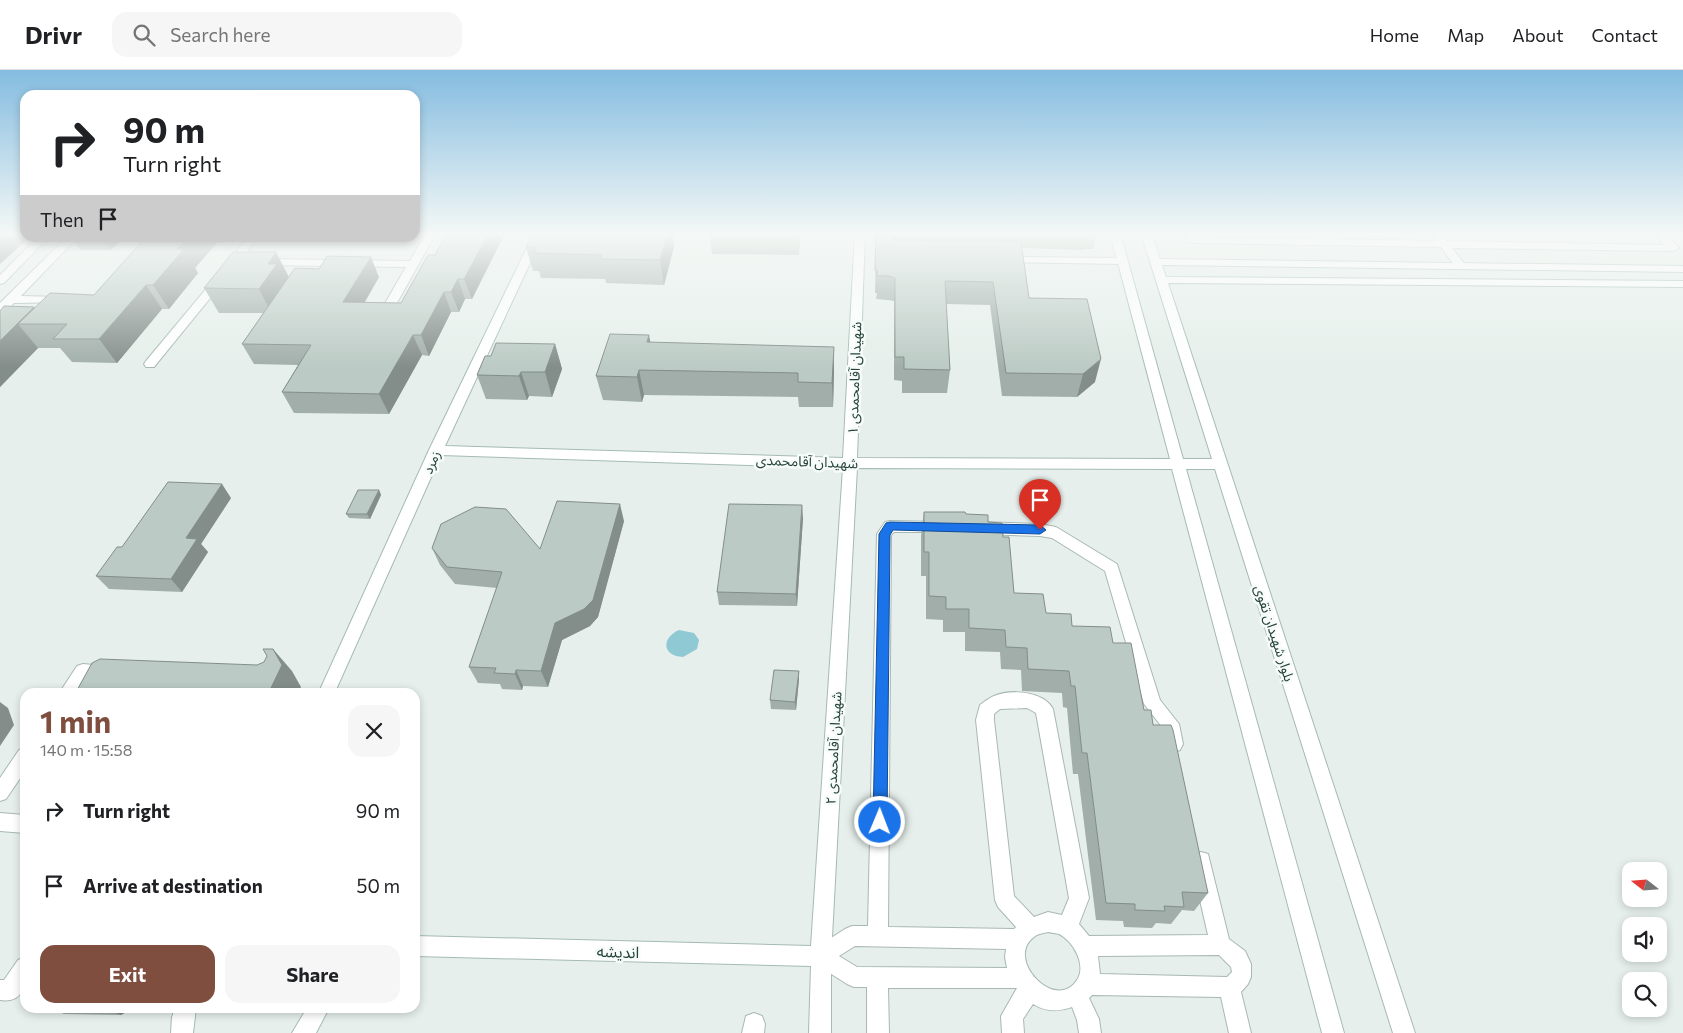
<!DOCTYPE html>
<meta charset="utf-8">
<style>
body{margin:0;font-family:Commissioner,"Noto Sans Arabic",sans-serif;background:#f6f6f6;color:#202124;height:100vh;display:flex;flex-direction:column;font-size:19px;white-space:nowrap}
*{box-sizing:border-box;margin:0}
p{font-size:16px;color:#757577}
.icon{flex:none;width:28px;height:28px;fill:none;stroke:currentColor;stroke-width:2;stroke-linecap:round;stroke-linejoin:round}
.map{position:relative;flex:1;overflow:hidden}
.sheet{position:absolute;left:20px;top:618px;width:400px;height:325px;display:flex;flex-direction:column;background:#fff;border-radius:15px;box-shadow:0 2px 8px #0003}
.sheet>*{flex:none}
.banner{position:absolute;left:20px;top:20px;width:400px;height:152px;border-radius:15px;box-shadow:0 2px 8px #0003;background:#fff;color:#202124;overflow:hidden}
.needle{width:32px;rotate:287deg}
.tools{position:absolute;left:1622px;top:792px;display:grid;gap:10px}
.tools a{display:grid;place-items:center;width:45px;height:45px;border-radius:10px;background:#fff;box-shadow:0 2px 8px #0003;font-size:25px}
.pin{position:absolute;display:grid;place-items:center;width:42px;height:42px;color:#fff;margin:-51px -21px;border-radius:50% 50% 50% 0;rotate:-45deg;box-shadow:0 0 5px #0007}
.pin .icon{rotate:45deg}
.me{position:absolute;width:55px;margin:-28px;rotate:1deg;stroke-linejoin:round;filter:drop-shadow(0 0 4px #0008)}
.turn{display:flex;align-items:center;gap:18px;height:105px;padding:0 20px;font-size:22px}
.turn .icon{width:65px;height:65px;stroke-width:2.5}
.turn b{display:block;font-size:35px;line-height:42px}
.then{display:flex;align-items:center;height:48px;padding:0 20px;background:#0003;gap:10px;font-size:19px}
.round{display:grid;place-items:center;flex:none;width:52px;height:52px;border-radius:15px;background:#f6f6f6}
.overview{display:flex;align-items:center;justify-content:space-between;height:85px;padding:0 20px}
h1{font-size:30px;font-weight:700;line-height:38px;color:#7f4e3f}
.primary-button{display:flex;gap:10px;margin-top:auto;padding:10px 20px}
.primary-button a{flex:1;height:58px;border-radius:15px;background:#7f4e3f;color:#fff;font-size:20px;font-weight:700;line-height:58px;text-align:center}
.primary-button a+a{background:#f6f6f6;color:#202124}
ul{padding:0;list-style:none}
li{display:flex;align-items:center;gap:15px;height:75px;padding:0 20px}
li div{flex:1}
li b{display:block;font-size:19px}
li em{font-style:normal}
header{display:flex;align-items:center;gap:30px;box-sizing:border-box;height:70px;padding:0 25px;background:#fff;border-bottom:1px solid #e0e0e0}
header strong{font-size:24px}
nav{display:flex;gap:28px;margin-inline-start:auto;font-size:18px}
.search{width:350px;height:45px;background:#f6f6f6;display:flex;align-items:center;gap:12px;box-sizing:border-box;padding:0 18px;border-radius:15px;color:#757577;font-size:19px}
.map>svg:first-child{display:block}
.water{fill:#8ec9d4}
.lines{fill:none;stroke-linecap:round;stroke-linejoin:round}
.street-casing{stroke:#a8b8b2;stroke-width:2}
.secondary-casing{stroke:#a4bbb3;stroke-width:2}
.street{fill:#fff;fill-rule:evenodd}
.secondary{fill:#fff;fill-rule:evenodd}
.wall{fill:#a1aea9}
.shaded-wall{fill:#838d89}
.building{fill:#bbcac4;stroke:#838d89}
.route{fill:#1a73e8;stroke:#114b97}
.labels{text-anchor:middle;dominant-baseline:central;stroke-width:5;stroke-linejoin:round;paint-order:stroke}
.street-label{font-size:14px;fill:#24423a;stroke:#f7fbf9}
.near-street-label{font-size:16px;fill:#24423a;stroke:#f7fbf9}
</style>
<header>
<strong>Drivr</strong>
<div class="search"><svg class="icon" aria-label="search" viewBox="0 0 24 24"><circle cx="10" cy="10" r="6"/><path d="M15 15l6 6"/></svg>Search here</div>
<nav><a>Home</a><a>Map</a><a>About</a><a>Contact</a></nav>
</header>
<div class="map">
<svg width="1683" height="963" viewBox="0 0 1683 963">
<rect width="100%" height="100%" fill="#e6efeb"/>
<path class="water" d="M679,560L694,563L699,570L697,579L683,587C662,586 661,568 679,560Z"/>
<g class="lines">
<defs>
<path id="street" d="M426,163H436L392,242L386,246L380,242L406,197L262,195L256,192L262,189L410,191Z
M1184,163H1194L1197,167L1436,171L1431,163H1441L1447,171L1664,175L1654,163H1665L1679,178L1674,181L1452,178L1466,196L1460,199L1456,198L1441,177L1193,173L1189,172Z
M37,168H48L4,213L0,214V205Z
M66,168H77L21,226L62,227L66,228L68,230L66,232L14,233L4,243L0,244V233Z
M248,168H258L241,189L245,192L243,194H229L227,192L229,190Z
M1003,187L1122,188L1128,191L1122,194L999,192L997,190L999,188Z
M220,206L224,207L226,209L224,211L154,297H146L144,294L146,291L216,207Z
M890,451L941,452L946,453L948,457L946,461L941,462H894L891,465L888,857L1014,859L1016,857L998,837L995,830L976,650L980,635C984,632 989,628 994,626C1010,619 1044,621 1053,639L1089,828L1079,854L1089,866L1208,865L1191,791L1194,784L1201,782L1208,784L1229,869L1245,881L1251,894V907L1248,914L1241,922L1251,963H1229L1221,927L1092,925L1089,928L1099,949L1101,963H1079L1077,950L1072,937C1058,942 1046,942 1033,934L1023,949L1024,963H1002L1001,946L1017,918H888L889,963H867V917H854L847,914L814,893L811,886L814,879L845,859L852,856H868L877,464L885,452ZM1027,638L1036,643L1069,828L1062,845L1048,842L1034,847L1014,826L994,650V644L1000,639ZM1048,862C1052,863 1056,863 1059,864C1073,871 1087,895 1077,910C1056,943 1004,889 1034,867C1037,864 1044,863 1048,862ZM855,876L1006,879L1005,887L1007,898L857,897L839,886ZM1219,885L1231,897L1232,902L1227,907L1100,904L1098,886Z
M981,452L1040,454L1056,457L1117,494L1160,630L1179,654L1183,674L1180,680L1174,682L1168,680L1162,657L1144,634L1105,501L1052,468L1040,466L981,464L976,462L974,458L976,454Z
M83,594L114,597L116,602L114,607L108,609L87,608L77,622H60L77,596Z
M25,678V701L6,729L0,731V708L19,680Z
M0,743L25,745V763L0,761Z
M25,887C25,907 29,934 0,930V910H4L18,890Z
M754,943L762,946L765,954L764,963H742L746,946Z"/>
<path id="secondary" d="M534,163H544L445,376L843,388L855,163H865L857,388L1170,389L1110,163H1120L1183,389H1212L1141,163H1151L1160,189L1683,196V202L1162,195L1166,207L1683,211V217L1168,213L1415,963H1393L1215,399H1186L1344,963H1322L1172,399L857,398L831,886V963H809L811,896L415,886V866L811,876L843,398L441,385L335,622H319L429,380Z
M175,938H196L193,963H171L172,947Z
M307,938H329L316,963H292Z"/>
</defs>
<use href="#street" class="street-casing"/>
<use href="#secondary" class="secondary-casing"/>
<use href="#street" class="street"/>
<use href="#secondary" class="secondary"/>
</g>
<path class="wall" d="M447,163H505L472,229H465L459,242H451L429,286L422,285L389,344L294,343L282,322L298,295L254,294L242,274L263,243H219L204,218L289,207L286,211L379,207L365,232L401,233L435,185Z
M668,163H672L674,177L664,215L606,213L605,209L541,208L539,201H533L526,177Z
M709,163H800L799,185L712,184Z
M876,163H1097L1093,179H1084V180L1022,178L1029,228L1095,312L1077,327L1002,326L990,235L946,234L950,300L947,323H902V311L894,310V231L888,230L876,229L877,223H875Z
M72,168H123L111,180H80Z
M145,168H221L195,198L198,203L169,239H162L117,293L72,292L60,278H38L0,317V241L34,237L35,238L94,225Z
M650,273L834,277V302L833,337H799L798,327L644,325L642,332L603,330L596,306Z
M555,274L562,299L552,327L529,326L527,330L486,329L477,305L491,286Z
M379,420L381,425L370,449L349,448L346,444Z
M231,428L201,474L208,482L182,522L109,519L96,506L122,477Z
M924,442L966,444L988,452L1003,467L1014,523L1046,543L1072,556L1113,573L1144,640L1153,655L1208,823L1194,841L1182,840L1171,854L1156,853L1152,858L1124,857L1123,851L1096,850L1078,704H1073L1067,638L1063,637L1062,623L1022,621L1021,600L1001,599L1000,582L965,581V562H943V550L926,549V506H921V466Z
M803,448L797,536L719,535L717,522Z
M624,451L598,547L590,556L562,570L548,617L523,616L522,620L502,619L500,614L478,613L469,597L497,518L455,514L440,495L432,478L540,479Z
M799,601V609L796,640L771,639L770,630Z
M49,938H133L121,945L64,944Z"/>
<path class="shaded-wall" d="M0,163H25V168H29L0,194Z
M489,163H505L472,229L464,209Z
M668,163H672L674,177L664,215L660,190Z
M798,163H800L799,185Z
M896,163H898L897,184L890,166Z
M102,168H123L111,180Z
M187,168H221L195,198L198,203L169,239L153,215L177,179Z
M276,182L289,207L286,211L290,218L272,244L259,219L268,194Z
M371,187L379,207L353,252L343,232Z
M458,209L465,229L459,242L451,222Z
M146,215L162,239L117,293L99,269Z
M444,222L451,242L429,286L421,265Z
M34,237L47,254H18L38,278L0,317V271Z
M413,265L422,285L389,344L379,324Z
M649,265L654,290L647,272Z
M555,274L562,299L552,327L545,302Z
M834,277V302L833,337L832,313Z
M1101,289L1095,312L1077,327L1083,304Z
M639,300L644,325L642,332L637,307Z
M521,302L529,326L527,330L519,306Z
M222,414L231,428L201,474L208,482L182,522L171,509L186,468Z
M379,420L381,425L370,449L367,444Z
M620,434L624,451L598,547L590,556L562,570L548,617L541,601L555,553Z
M802,435L803,448L797,536L796,524Z
M273,579L292,601L301,617L298,622H269Z
M516,600L523,616L522,620L515,604Z
M799,601V609L796,640L795,632Z
M0,632L8,638L14,655L0,676Z
M104,938H133L121,945Z"/>
<path class="building" d="M447,163H489L464,209H458L451,222H444L421,265H413L379,324L282,322L311,275L242,274L295,198L319,199L327,186L371,187L343,232L401,233L428,185H435Z
M533,163H668L660,190L601,189L602,185L534,183L537,177H526Z
M876,163H896L890,166L894,170L1021,172L1029,228L1087,229L1101,289L1083,304L1006,303L993,212L945,211L950,300L904,299V287H895V208L889,206H877V200H875Z
M145,168H187L177,179H184L153,215H146L99,269H53L67,254H18L50,223L94,225Z
M233,182H276L268,194H277L259,219L204,218Z
M4,236L34,237L0,271V241Z
M610,264L649,265L647,272L834,277L832,313L798,312V303L639,300L637,307L596,306Z
M496,273L555,274L545,302H521L519,306L477,305L485,286H491Z
M168,412L222,414L186,468L197,469L171,509L96,506L117,477H122Z
M358,420H379L367,444H346Z
M557,431L620,434L593,530L584,539L555,553L541,601L516,600L515,604L494,603L496,598L469,597L502,502L447,497L432,478L441,454L475,437L506,439L540,479Z
M729,434L802,435L796,524L717,522Z
M924,442H965L966,444L988,445V452L1002,453L1003,467H1009L1014,523L1043,524L1046,543L1071,544L1072,556L1110,557L1113,573H1131L1144,640H1151L1153,655H1171L1173,660L1208,823L1182,822L1184,837L1164,836L1165,841L1135,840V834L1106,833L1087,683H1082L1075,616H1071L1069,601L1028,599L1027,578L1006,577L1005,560L969,558V539H946V527L929,526V482H924Z
M263,579H273L282,595L269,622H76L92,593L100,589L257,595L264,592L267,586Z
M774,600L799,601L795,632L770,630Z
M25,899V917L21,906Z"/>
<linearGradient id="sky" x2="0" y2="1"><stop stop-color="#84bce0"/><stop offset="0.55" stop-color="#f4f8f6"/><stop offset="1" stop-color="#f4f8f6" stop-opacity="0"/></linearGradient>
<rect width="1683" height="298" fill="url(#sky)"/>
<path class="route" d="M890,452L1040,455L1046,460L1040,464L893,460L890,465L887,752L885,756L880,758L875,756L873,752L879,464L886,453Z"/>
<g class="labels">
<g class="street-label">
<text transform="translate(854 308) rotate(-88)">شهیدان آقامحمدی ۱</text>
<text transform="translate(807 391) rotate(2)">شهیدان آقامحمدی</text>
<text transform="translate(431 392) rotate(-66)">زمرد</text>
<text transform="translate(1275 563) rotate(72)">بلوار شهیدان تقوی</text>
<text transform="translate(833 678) rotate(-87)">شهیدان آقامحمدی ۲</text>
</g>
<g class="near-street-label">
<text transform="translate(618 881) rotate(2)">انديشه</text>
</g>
</g>
</svg>
<div class="tools">
<a><svg class="needle" viewBox="-14 -14 28 28"><path d="M0-13l5 13h-10z" fill="#e53935"/><path d="M0 13l5-13h-10z" fill="#757577"/></svg></a>
<a><svg class="icon" aria-label="sound" viewBox="0 0 24 24"><path d="M4 9h4l5-4v14l-5-4H4zM17 9q2 3 0 6"/></svg></a>
<a><svg class="icon" aria-label="search" viewBox="0 0 24 24"><circle cx="10" cy="10" r="6"/><path d="M15 15l6 6"/></svg></a>
</div>
<div class="pin" style="left:1040px;top:460px;background:#d93025"><svg class="icon" aria-label="arrive" viewBox="0 0 24 24"><path d="M6 21V4h12l-3 4 3 4H6"/></svg></div>
<svg class="me" style="left:880px;top:752px" viewBox="-20 -20 40 40"><circle r="17" fill="#1a73e8" stroke="#fff" stroke-width="3"/><path d="M0-11L8 9 0 5-8 9z" fill="#fff"/></svg>
<div class="banner">
<div class="turn"><svg class="icon" aria-label="right" viewBox="0 0 24 24"><path d="M7 20v-9h11M14 6l5 5-5 5"/></svg><div><b>90 m</b>Turn right</div></div>
<div class="then">Then<svg class="icon" aria-label="arrive" viewBox="0 0 24 24"><path d="M6 21V4h12l-3 4 3 4H6"/></svg></div>
</div>
<section class="sheet">
<div class="overview"><div><h1>1 min</h1><p>140 m · 15:58</p></div><a class="round"><svg class="icon" aria-label="close" viewBox="0 0 24 24"><path d="M6 6l12 12M18 6L6 18"/></svg></a></div>
<ul>
<li><svg class="icon" aria-label="right" viewBox="0 0 24 24"><path d="M7 20v-9h11M14 6l5 5-5 5"/></svg><div><b>Turn right</b></div><em>90 m</em></li>
<li><svg class="icon" aria-label="arrive" viewBox="0 0 24 24"><path d="M6 21V4h12l-3 4 3 4H6"/></svg><div><b>Arrive at destination</b></div><em>50 m</em></li>
</ul>
<div class="primary-button"><a>Exit</a><a>Share</a></div>
</section>
</div>
